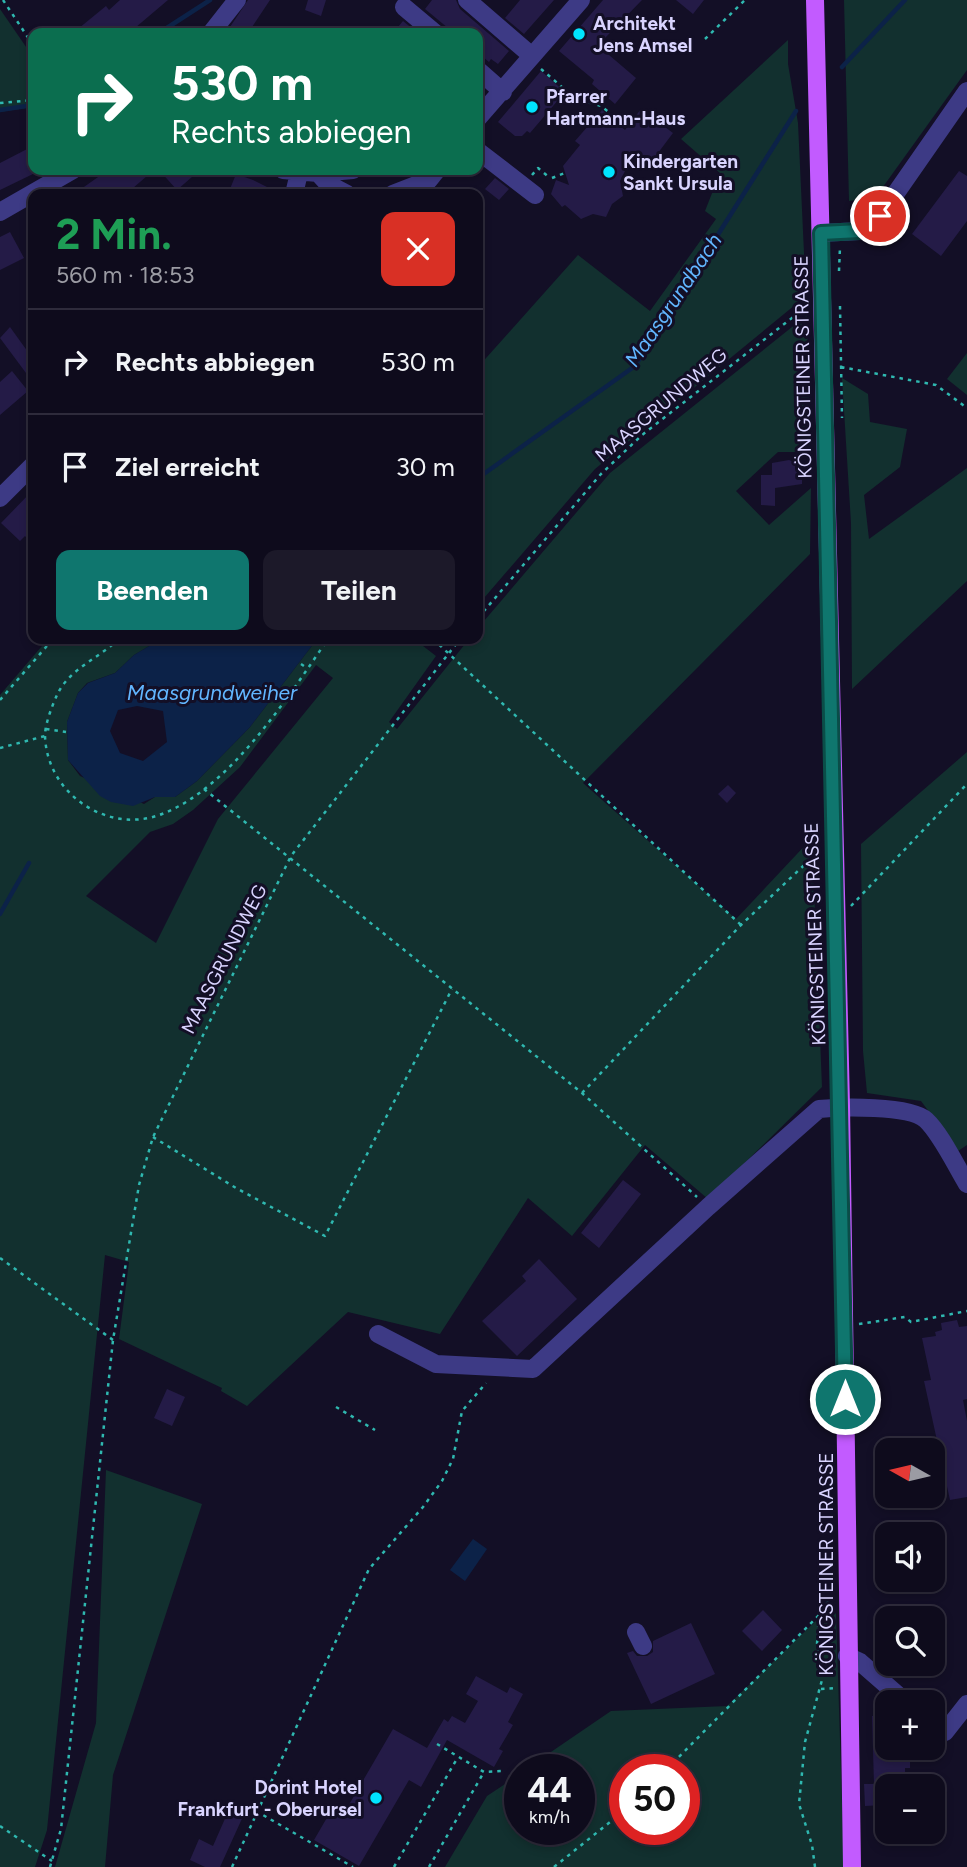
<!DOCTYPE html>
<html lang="de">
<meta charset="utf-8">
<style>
body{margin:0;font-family:Figtree,sans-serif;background:#1c1929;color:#f1f3f6;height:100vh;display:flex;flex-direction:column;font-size:26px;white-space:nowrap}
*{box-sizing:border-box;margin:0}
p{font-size:23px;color:#9b9ba3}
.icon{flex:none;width:38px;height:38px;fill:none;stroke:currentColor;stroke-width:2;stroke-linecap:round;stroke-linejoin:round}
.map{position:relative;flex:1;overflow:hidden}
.side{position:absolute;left:28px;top:189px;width:455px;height:455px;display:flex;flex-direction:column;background:#0e0b1c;border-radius:14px;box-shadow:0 4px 10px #0003,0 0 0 2px #2e2b3b}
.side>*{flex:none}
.top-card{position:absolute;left:28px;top:28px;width:455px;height:147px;border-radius:14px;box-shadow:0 4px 10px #0003,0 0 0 2px #2e2b3b;background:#0b6e4f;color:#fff;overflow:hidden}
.needle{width:46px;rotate:278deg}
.controls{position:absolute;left:875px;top:1438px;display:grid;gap:14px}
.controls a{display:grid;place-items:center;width:70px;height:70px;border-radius:14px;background:#0e0b1c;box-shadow:0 4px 10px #0003,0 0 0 2px #2e2b3b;font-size:35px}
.speed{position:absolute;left:504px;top:1754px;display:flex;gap:14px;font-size:35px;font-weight:700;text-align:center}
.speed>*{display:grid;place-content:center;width:91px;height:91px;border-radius:50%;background:#0e0b1c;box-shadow:0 4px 10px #0003,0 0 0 2px #2e2b3b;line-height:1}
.speed small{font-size:18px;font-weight:400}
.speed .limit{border:10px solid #d22;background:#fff;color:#111}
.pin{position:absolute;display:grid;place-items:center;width:60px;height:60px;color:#fff;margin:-30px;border:4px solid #fff;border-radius:50%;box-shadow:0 2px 7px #0007}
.me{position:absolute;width:77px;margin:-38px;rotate:0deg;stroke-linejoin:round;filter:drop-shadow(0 0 5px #0008)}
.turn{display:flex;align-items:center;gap:24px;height:147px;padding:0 28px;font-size:32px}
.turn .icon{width:91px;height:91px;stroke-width:2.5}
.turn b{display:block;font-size:49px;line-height:60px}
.round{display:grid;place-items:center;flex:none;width:74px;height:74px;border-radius:14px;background:#1c1929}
.head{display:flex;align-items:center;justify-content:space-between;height:119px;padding:0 28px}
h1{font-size:42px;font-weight:700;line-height:52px;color:#1e9e55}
.button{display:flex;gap:14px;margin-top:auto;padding:14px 28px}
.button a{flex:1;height:80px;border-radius:14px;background:#0f766e;color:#fff;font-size:28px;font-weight:700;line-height:80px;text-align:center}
.button a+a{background:#1c1929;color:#f1f3f6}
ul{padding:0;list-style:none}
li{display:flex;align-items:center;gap:21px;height:105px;padding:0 28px;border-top:2px solid #2e2b3b}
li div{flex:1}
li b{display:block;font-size:26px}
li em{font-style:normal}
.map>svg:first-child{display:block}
.green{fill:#12302f;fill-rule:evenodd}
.water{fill:#0c2248;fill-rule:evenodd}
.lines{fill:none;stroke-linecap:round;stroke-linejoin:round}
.stream{stroke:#0c2248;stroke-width:4.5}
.building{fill:#241b47}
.path{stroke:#2fb8b0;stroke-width:2.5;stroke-dasharray:3.5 5;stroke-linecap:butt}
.minor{stroke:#3d3a85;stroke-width:18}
.major{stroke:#c25bff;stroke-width:18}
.route-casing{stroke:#0a4d48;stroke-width:18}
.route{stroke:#0f766e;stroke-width:12}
.poi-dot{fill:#00e5ff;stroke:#130f26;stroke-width:2.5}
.labels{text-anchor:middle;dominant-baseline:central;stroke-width:6;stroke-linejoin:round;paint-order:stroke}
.poi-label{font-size:19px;font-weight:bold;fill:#d9d4ff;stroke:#130f26;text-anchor:start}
.street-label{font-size:19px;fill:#d9d4ff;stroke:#130f26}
.water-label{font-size:21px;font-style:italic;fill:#62b6ff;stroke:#130f26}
</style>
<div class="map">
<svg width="967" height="1867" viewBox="0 0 967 1867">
<rect width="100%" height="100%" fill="#130f26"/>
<path class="green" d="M844,0H967V70L875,198L849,201Z
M0,9L33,57V107L0,112Z
M788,40V64L798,123L806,296L595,469L478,605V367L578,255L650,311L716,219L705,211L720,173L681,139Z
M807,315L810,452H778L736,491L769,525L811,488L810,554L583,783L736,919L812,838L822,1087L708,1199L645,1145L572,1236L528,1198L440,1334L348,1312L247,1406L221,1391L222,1388L119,1339L129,1262L105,1255L47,1830L35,1867H0V695L48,639H161L134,655L115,673L87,683L78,693L67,722L68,760L80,776L144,804L155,797H175L197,781L250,727L317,639H414L436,656L389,722L397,729L469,639H478V628L610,473ZM316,665L333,678L218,819L156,943L86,896L150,832L173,824L193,810L240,767Z
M967,353V395L947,379Z
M842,378L868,394L870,422L907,429L900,467L864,495L869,539L967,468V581L852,689L851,523Z
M967,752V1145L958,1151L921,1101L867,1093L863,1051L861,844Z
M106,1470L202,1504L113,1775L105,1867H55L96,1723Z
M836,1613L844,1867H445L487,1796L520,1774V1829H579V1769H526L611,1711L727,1706L820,1617L826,1622ZM625,1769H684V1829H625Z"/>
<path class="water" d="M161,639H317L250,727L197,781L175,797H155L133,806L111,802L100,796L68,760L67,722L78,693L88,683L115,673L134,655ZM137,706L163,711L167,742L143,761L120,753L110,731L118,710Z
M473,1539L487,1549L465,1581L450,1570Z"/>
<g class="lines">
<path class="stream" d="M159,33L210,0
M842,67L905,0
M0,110L33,105
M478,478L635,366L796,111
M0,914L29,863"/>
</g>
<path class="building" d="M120,0H168L129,33H73L106,6L109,10Z
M248,0H270L248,33H226Z
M308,0H326L321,16L305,10Z
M432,0H456L460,9L509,51L498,64L491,59L489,62L478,53V33H454L425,9Z
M520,0H554L524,34L505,18Z
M603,0H642L604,39L608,42L602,49L636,78L615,104L592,84L594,80L559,51Z
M676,0H704L693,14Z
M403,21L414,30L411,33H393Z
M541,71L565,92L530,133L527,131L522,136H515L498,122Z
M641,109L673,133L649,165L634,153L620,181L623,196L612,204L606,217L593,214L581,219L565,205L562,207L551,194L556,180L569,185L563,166L580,145L575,141L602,110L625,130Z
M33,146V174L0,190V163Z
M108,170H154L126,194H74Z
M159,170H200L177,190Z
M959,171L967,176V221L941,256L912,234Z
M236,174L253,180L281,194H228Z
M495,178L509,189L499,200L485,189Z
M10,232L24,258L0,270V237Z
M10,327L33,359V367L26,373L0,338Z
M12,371L28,391L0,415V382Z
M789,460L802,465V484L775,488V506L761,505V475H772V463Z
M33,490V545L25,536L20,541L1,523Z
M728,785L736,793L727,803L718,794Z
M623,1180L641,1194L599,1248L581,1233Z
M539,1259L577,1299L517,1356L482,1321L526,1281L522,1276Z
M957,1320L959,1327L967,1326V1399L963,1400L967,1421V1497L950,1500L924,1381L931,1380L922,1338L936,1336L935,1332L942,1330L941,1323Z
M167,1389L185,1397L172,1426L154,1418Z
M763,1610L782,1630L762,1651L742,1631Z
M691,1623L715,1674L651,1704L627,1653L633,1651L637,1656H647L653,1652V1641Z
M476,1676L507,1693L510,1687L523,1694L508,1722L513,1725L499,1749L503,1751L494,1767L447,1740L421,1787L409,1780L359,1866L314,1840L332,1809L343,1815L393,1729L427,1748L444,1719L448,1722L452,1716L465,1723L478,1701L466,1694Z
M887,1715V1748H910V1768H905V1783L883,1784L884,1805L865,1806L864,1784H874L872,1716Z
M231,1805L245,1812L220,1867H205L190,1860L199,1839L213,1846Z"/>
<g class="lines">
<path class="path" d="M3,0L33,45
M705,39L745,0
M541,69L576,99L601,106L624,124
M0,103L33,100
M532,175L538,168L550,178
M552,178L565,173
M839,271L840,247
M840,306L842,418
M841,367L936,385L967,408
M478,618L601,474L642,435L806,307
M119,639C99,658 69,669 57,695C52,706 45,724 45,736C47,795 109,835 162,814C230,788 288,697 328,639
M433,639L741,925
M301,664L307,668
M0,700L53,639
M46,729L66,732
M0,748L45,736
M204,789L582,1093L697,1197
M851,906L967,784
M582,1093L741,925L819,851
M153,1137L236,1188L325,1236L452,989
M0,1258L113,1340
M859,1324L905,1317L911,1322L967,1311
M336,1407L375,1430
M821,1689L835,1688
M437,1744L484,1772L501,1771
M667,1769L819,1615L832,1596
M256,1811L353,1867
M0,1826L52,1861
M50,1867L61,1829L113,1340L139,1185L153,1137L291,856L460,639
M232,1867L369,1569L423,1507L442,1481L453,1459L462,1411L486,1383
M394,1867L458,1757
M429,1867L484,1772
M554,1867L625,1810
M815,1867L812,1845L799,1804L805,1742L825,1669L817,1644L819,1615"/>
<path class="minor" d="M467,0L532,56
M404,7L435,33
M211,33L237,0
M478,70L503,92
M478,118L581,0
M478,151L535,195
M283,170L318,173L353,170
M318,173L328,184L347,194
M294,194L299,173
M393,194L429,180L437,170
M0,212L73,170
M821,233L860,231L880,216L967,91
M0,498L33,465
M378,1334L436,1364L533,1369L708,1207L819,1109C840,1107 910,1105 926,1120C941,1134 956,1166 967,1184
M636,1632L643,1646
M847,1656L860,1662L907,1703
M939,1731L945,1732L967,1704"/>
<path class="major" d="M815,0L841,1106L852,1867"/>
</g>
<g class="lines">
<defs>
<path id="route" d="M845,1399L821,233L860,231L880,216"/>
</defs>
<use href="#route" class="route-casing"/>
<use href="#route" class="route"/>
</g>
<g class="poi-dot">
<circle cx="579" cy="34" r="7"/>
<circle cx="532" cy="107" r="7"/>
<circle cx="609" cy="172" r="7"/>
<circle cx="376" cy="1798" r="7"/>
</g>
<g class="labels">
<g class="poi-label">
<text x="593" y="23">Architekt<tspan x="593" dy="22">Jens Amsel</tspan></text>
<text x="546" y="96">Pfarrer<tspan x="546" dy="22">Hartmann-Haus</tspan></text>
<text x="623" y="161">Kindergarten<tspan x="623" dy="22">Sankt Ursula</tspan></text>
<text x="362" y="1787" text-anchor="end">Dorint Hotel<tspan x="362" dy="22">Frankfurt - Oberursel</tspan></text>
</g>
<g class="street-label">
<text transform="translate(803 367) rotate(-91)">KÖNIGSTEINER STRASSE</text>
<text transform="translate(661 405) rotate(-40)">MAASGRUNDWEG</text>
<text transform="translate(815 934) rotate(-92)">KÖNIGSTEINER STRASSE</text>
<text transform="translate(224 959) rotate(-63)">MAASGRUNDWEG</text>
<text transform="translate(826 1564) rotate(-90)">KÖNIGSTEINER STRASSE</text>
</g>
<g class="water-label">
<text transform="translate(673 300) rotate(-56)">Maasgrundbach</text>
<text x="212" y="692">Maasgrundweiher</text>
</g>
</g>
</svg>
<div class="controls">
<a><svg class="needle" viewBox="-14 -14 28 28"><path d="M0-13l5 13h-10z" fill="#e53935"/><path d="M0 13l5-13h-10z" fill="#9b9ba3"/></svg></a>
<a><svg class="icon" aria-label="sound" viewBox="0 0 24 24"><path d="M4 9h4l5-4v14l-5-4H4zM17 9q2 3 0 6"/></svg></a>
<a><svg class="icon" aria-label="search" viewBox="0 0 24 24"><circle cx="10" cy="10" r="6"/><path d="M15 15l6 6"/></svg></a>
<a>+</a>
<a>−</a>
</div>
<div class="speed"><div>44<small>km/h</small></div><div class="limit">50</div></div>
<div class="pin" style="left:880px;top:216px;background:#d93025"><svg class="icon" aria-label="arrive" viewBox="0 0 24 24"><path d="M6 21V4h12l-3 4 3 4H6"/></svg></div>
<svg class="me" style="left:845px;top:1399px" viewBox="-20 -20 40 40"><circle r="17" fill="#0f766e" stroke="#fff" stroke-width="3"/><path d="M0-11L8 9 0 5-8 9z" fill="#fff"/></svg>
<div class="top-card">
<div class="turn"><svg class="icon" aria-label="right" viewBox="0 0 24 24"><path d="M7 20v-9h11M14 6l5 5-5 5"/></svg><div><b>530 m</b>Rechts abbiegen</div></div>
</div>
<section class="side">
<div class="head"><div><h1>2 Min.</h1><p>560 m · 18:53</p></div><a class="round" style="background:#d93025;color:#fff"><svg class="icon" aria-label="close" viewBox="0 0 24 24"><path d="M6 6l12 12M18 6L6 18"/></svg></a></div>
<ul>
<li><svg class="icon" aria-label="right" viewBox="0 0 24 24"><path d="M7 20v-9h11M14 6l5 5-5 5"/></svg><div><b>Rechts abbiegen</b></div><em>530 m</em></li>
<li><svg class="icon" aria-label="arrive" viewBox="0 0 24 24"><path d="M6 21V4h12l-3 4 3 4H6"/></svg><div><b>Ziel erreicht</b></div><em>30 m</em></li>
</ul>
<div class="button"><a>Beenden</a><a>Teilen</a></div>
</section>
</div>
